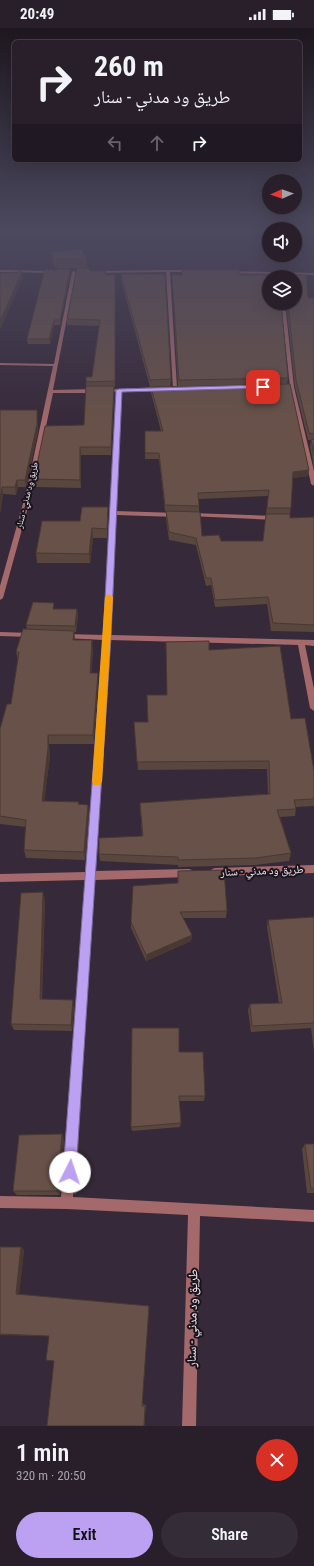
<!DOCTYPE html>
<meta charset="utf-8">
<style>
body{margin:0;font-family:"Roboto Condensed","Noto Naskh Arabic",sans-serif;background:#342c37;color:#f1f3f6;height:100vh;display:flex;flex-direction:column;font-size:15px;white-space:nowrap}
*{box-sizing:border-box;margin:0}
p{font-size:13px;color:#a5a2a9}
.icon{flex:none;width:22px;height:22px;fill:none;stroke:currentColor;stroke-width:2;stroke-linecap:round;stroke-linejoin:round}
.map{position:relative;height:1398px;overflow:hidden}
.drawer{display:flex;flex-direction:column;background:#281f2b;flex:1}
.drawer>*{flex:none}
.top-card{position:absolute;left:12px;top:12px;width:290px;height:122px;border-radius:6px;box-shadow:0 4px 16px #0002,0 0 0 1px #443d47;background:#281f2b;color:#f1f3f6;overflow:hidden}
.needle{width:26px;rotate:268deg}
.tools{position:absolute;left:262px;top:146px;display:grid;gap:8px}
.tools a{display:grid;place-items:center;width:40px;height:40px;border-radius:50%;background:#281f2b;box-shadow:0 4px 16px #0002,0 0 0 1px #443d47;font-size:20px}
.pin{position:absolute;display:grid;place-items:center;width:34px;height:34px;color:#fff;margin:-17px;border-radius:8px;box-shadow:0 2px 6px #0006}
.me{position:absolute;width:44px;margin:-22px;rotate:4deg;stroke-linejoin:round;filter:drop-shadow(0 0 3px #0008)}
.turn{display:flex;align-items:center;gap:14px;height:84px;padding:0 16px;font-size:18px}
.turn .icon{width:52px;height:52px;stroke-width:2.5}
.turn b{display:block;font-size:28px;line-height:34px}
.lanes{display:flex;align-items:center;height:38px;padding:0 16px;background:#0003;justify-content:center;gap:20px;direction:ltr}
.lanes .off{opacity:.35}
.round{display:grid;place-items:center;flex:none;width:42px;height:42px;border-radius:21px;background:#342c37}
.overview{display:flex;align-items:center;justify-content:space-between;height:68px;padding:0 16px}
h1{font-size:24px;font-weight:600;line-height:30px}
.action{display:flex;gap:8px;margin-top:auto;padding:8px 16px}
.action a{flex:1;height:46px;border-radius:24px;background:#bca0f2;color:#111;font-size:16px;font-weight:600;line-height:46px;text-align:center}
.action a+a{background:#342c37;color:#f1f3f6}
.status{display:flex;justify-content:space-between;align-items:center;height:28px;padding:0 20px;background:#281f2b;direction:ltr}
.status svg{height:11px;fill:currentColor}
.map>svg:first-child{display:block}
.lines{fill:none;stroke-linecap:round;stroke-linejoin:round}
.minor{fill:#a4696b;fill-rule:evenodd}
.wall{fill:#59463e;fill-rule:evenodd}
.shaded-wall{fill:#493932}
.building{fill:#685148;stroke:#493932}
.route{fill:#bca0f2;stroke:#7a689d}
.slow{fill:#f59e0b}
.labels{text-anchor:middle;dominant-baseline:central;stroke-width:4;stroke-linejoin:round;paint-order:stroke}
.far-street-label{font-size:9px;fill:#f4ecf7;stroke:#1a141c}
.street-label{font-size:11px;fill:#f4ecf7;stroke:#1a141c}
.near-street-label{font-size:13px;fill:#f4ecf7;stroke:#1a141c}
</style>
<div class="status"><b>20:49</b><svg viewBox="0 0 49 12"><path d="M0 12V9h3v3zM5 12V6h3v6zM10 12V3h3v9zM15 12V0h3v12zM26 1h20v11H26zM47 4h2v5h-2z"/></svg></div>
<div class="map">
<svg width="314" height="1398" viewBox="0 0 314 1398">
<rect width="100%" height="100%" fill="#362939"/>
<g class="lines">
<path class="minor" d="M0,242L55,243L57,244L55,245L0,244Z
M168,242H193L195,243L193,244H170L177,360L175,361L173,360L166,244L95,245L93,244L95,243Z
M74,243L76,244L53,362L96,361L99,363L96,365H53L32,465L3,570L0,572V558L26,465L53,338L0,337V335L54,336L72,244Z
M229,243L314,245V247L228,245Z
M281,275H285L294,359L314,443V458L311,456L290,359Z
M162,359L164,360V362L121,364L116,483L177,485L180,487L177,489L116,487L111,607L314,612V618L305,617L314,661V683L310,680L298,617L110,612L95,843L189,841L192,842L194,845L192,848L189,849L95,852L73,1169L314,1182V1194L200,1188L196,1398H182L188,1187L67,1181L0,1180V1168L61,1169L85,852L0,854V846L86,844L103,612L65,610L61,608L65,606L104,607L116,364L112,363L115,361Z
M191,485L275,488L278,490L275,492L189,488L188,487Z
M0,604L31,605L35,607L31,609L0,608Z
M314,837V845L215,848L212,847L210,844L212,841L215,840Z"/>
</g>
<path class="wall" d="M51,224L87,232V240L90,243H106V247H115V359H114V366L111,427H81V460L35,459L34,451L84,397L86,358V354L92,349L99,298L67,297V291L77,240H55L52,232Z
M56,241H70V246L60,297H54L50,316H28L27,311L56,243Z
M182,242H239L240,247H306L308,270H314V440L310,418L311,412H308L295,359L286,275H295V249H269V275H281L288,350L287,356H290L309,442L308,448L293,450L290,486V490L314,489V604L271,603L267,576L215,579L211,557L206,558L196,517L169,512L166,490V483H165L159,431H145V403H161L151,365V359L178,358L172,247H182ZM268,468L263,513H221L219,507L202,508L200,484H199V471Z
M121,246L171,351L170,359H150L121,252Z
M0,382L38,390V403L26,459H18L16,467L3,466L0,486Z
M108,488L107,510H93L90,535H37L36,525L80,493Z
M55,581H77L78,587L76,604H74L75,612L93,621L91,645L98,654L94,716H49L50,729L44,773L79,774V776L89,785L85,832L26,830L24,822L26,799L0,796V701L11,676L18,632L16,624L27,601L26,597Z
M209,622L291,691L314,743V778L296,779V781L295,788L280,789L291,825L289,833L255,837L178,839V837L100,833L99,826L142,808L140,775L268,766L267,741L138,742L135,702L148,694L167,667Z
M178,843L227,883L226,890H183L192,907L191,913L146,933L131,900V894L178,855Z
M45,871L42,971L74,978L72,1003L14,1002L11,996Z
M314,889V1024L311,1000L251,1004L248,982L250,976L279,975L267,899L268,892Z
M179,1024L205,1068L204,1073H179L181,1095L180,1099L132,1103L131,1099Z
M62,1106L64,1111L60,1167H17L13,1163Z
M77,1106L79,1111L76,1167H75L73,1163Z
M305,1116H314V1165H307L302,1121Z
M0,1219H21L24,1222L19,1266L143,1376L146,1377L144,1398L54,1333L49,1308L0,1307Z"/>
<path class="shaded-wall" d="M70,241V246L60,297V292Z
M22,244L23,250L0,302V293Z
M54,292V297L50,316L49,311Z
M114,358V366L111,427V419Z
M37,382L38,390V403L26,459L25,452Z
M80,419L81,427V460L80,452Z
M309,442L308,448L292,450L293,444Z
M17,452L18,459L16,467L15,459Z
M2,459L3,466L0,486V471Z
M92,500L93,510L90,535L89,526Z
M77,581L78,587L76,604L75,598Z
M74,603L75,612L74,621L73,612Z
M92,612L93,621L91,654L90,645Z
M98,645V654L94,716L93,707Z
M48,707L49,716L50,729L43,781L42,773Z
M88,777L89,785L85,832L84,824Z
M43,864L45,871L41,977L40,971Z
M192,907L191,913L146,933V927Z
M73,972L74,978L72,1003L71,997Z
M62,1106L64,1111L60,1167L57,1163Z
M77,1106L79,1111L76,1167L74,1163Z
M21,1219L24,1222L19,1267L16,1266Z"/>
<path class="building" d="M82,221L87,232H54L51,224Z
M77,240H89L90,243H106L105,247H115V353L86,354V349H92L100,292L67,291Z
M45,241L57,243L56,241H70L60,292H54L49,311H27Z
M182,242H239L240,247H306L308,270H314V406L309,405L296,352L288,275H295V249H269V275H281L288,350L179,352L172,247H182Z
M22,244L0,293V245Z
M121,246H165L171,351L150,352Z
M290,356L309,442L293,444L291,480H267L269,462L198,465L199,478L165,477L159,425H145V403H163L151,359Z
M86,358H114L111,419H80V452L34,451L45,398L84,397Z
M0,382H37V396L25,452H17L15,459H2L0,471Z
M314,411V426L311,412Z
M82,479H108L107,501L92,500L89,526L36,525L42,493H80Z
M166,483L200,484L202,508L219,507L221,513H263L266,486H290V490L314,489V597L273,595L268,569L215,572L211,550H206L196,510L169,504Z
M33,574L54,575L53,581H77L75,598L26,597Z
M23,601L74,603L73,612H92L90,645H98L93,707H48V720L42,773L79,774L78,776L88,777L84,824L24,822L26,792L0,788V701L7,676H11L19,624H16Z
M209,613V622L280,618L291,691L305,690L314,743V771L294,772L296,781L277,782L291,825L256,830L178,832V829L99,826V810L143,808L140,775L270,766L269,733L137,734L134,694H148L147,667H167L166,614Z
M224,842L227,883L180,884L192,907L146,927L131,894L133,858L178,855V843Z
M43,864L40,971L73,972L71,997L11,996L21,865Z
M314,889V995L252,998L250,976L282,975L268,892Z
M132,1000H179V1024H203L205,1068H179L181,1095L131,1099Z
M62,1106L57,1163H13L19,1107Z
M77,1106L74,1163H73Z
M305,1116H314V1161H311Z
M0,1219H21L16,1266L149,1278L142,1378H145L144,1398H47L54,1333L46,1332L49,1308L0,1306Z"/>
<linearGradient id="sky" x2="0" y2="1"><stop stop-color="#1e171f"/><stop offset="0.51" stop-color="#4c495f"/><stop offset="1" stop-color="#4c495f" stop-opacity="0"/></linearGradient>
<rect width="314" height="398" fill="url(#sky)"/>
<path class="route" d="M263,357L265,359V360L122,364L111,609L76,1144L74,1149L70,1151L65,1149L63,1144L103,609L116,362L119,361Z"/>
<path class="slow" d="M109,566L113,569L102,754L100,757H94L92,754L105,569Z"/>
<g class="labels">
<g class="far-street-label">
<text transform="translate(27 467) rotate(-76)">طريق ود مدني - سنار</text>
</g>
<g class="street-label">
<text transform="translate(262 843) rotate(-2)">طريق ود مدني - سنار</text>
</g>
<g class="near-street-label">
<text transform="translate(192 1290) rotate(-89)">طريق ود مدني - سنار</text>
</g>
</g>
</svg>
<div class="tools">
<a><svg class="needle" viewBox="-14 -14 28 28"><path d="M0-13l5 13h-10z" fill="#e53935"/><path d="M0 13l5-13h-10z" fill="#a5a2a9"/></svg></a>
<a><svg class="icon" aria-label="sound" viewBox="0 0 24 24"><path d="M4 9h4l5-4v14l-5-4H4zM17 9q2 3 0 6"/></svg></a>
<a><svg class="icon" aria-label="layers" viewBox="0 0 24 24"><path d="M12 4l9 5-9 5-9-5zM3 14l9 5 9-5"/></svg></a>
</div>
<div class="pin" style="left:263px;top:359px;background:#d93025"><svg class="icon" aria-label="arrive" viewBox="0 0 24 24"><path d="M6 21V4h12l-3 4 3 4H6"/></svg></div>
<svg class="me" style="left:70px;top:1144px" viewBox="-20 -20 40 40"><circle r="19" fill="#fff"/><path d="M0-13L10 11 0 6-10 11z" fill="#bca0f2"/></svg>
<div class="top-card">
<div class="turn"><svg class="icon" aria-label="right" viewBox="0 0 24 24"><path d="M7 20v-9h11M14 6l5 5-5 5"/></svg><div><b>260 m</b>طريق ود مدني - سنار</div></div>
<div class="lanes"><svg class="icon off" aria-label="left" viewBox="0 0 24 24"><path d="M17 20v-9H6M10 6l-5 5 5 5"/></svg><svg class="icon off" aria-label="ahead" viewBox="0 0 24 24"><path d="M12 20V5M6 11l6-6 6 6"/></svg><svg class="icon" aria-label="right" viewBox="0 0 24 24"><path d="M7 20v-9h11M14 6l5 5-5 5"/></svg></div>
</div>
</div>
<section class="drawer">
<div class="overview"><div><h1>1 min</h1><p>320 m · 20:50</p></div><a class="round" style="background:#d93025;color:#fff"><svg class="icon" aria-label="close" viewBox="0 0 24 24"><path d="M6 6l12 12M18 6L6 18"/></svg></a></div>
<div class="action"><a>Exit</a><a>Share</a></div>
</section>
